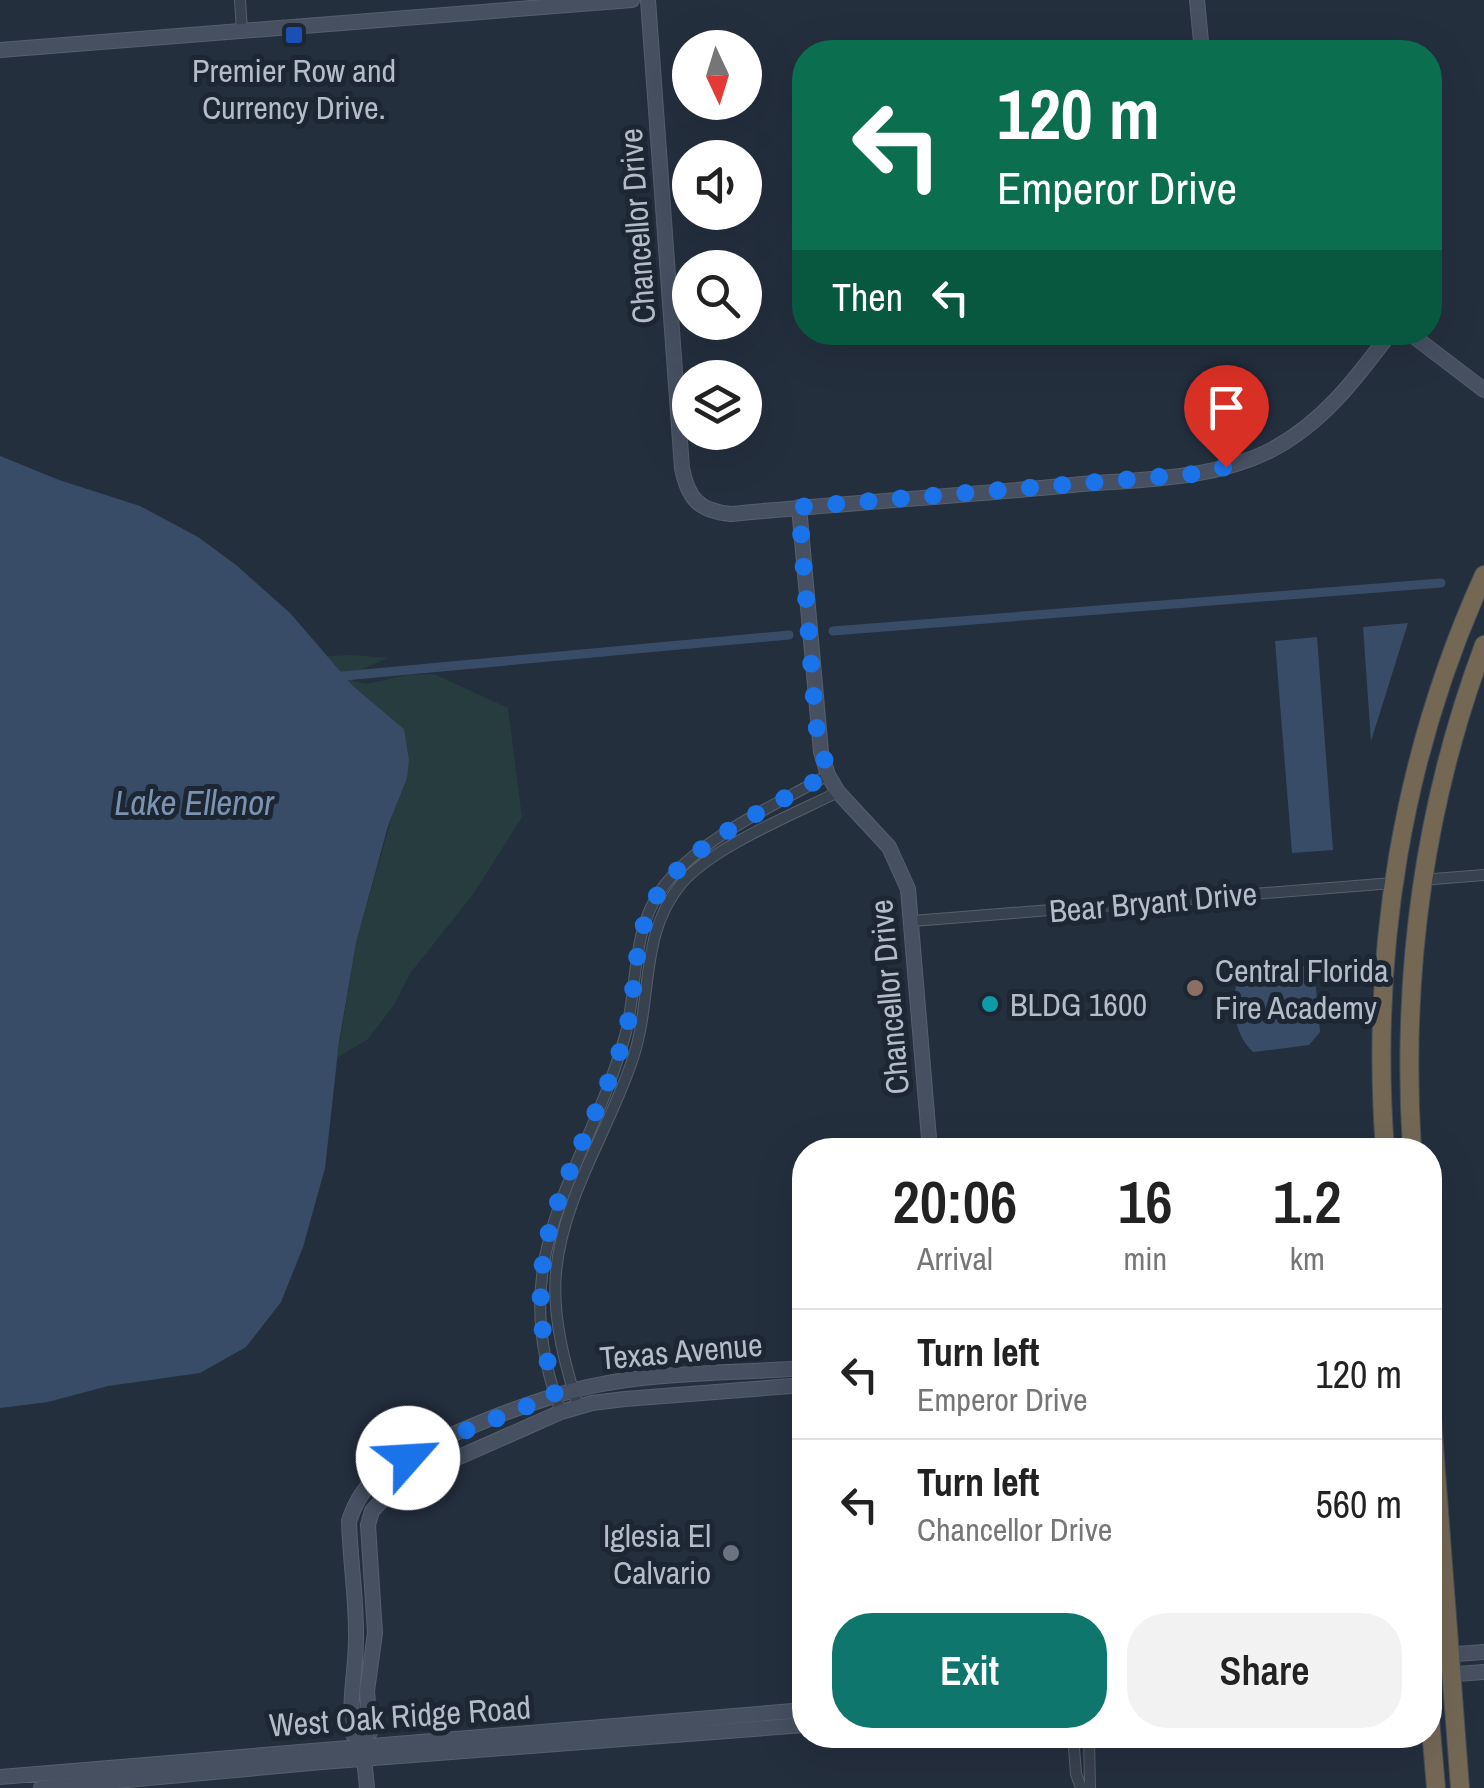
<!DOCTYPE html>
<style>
body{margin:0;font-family:"Archivo Narrow",sans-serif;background:#f2f2f2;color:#222;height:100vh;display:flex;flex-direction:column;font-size:38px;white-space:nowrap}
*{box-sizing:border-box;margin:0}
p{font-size:32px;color:#767676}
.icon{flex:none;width:55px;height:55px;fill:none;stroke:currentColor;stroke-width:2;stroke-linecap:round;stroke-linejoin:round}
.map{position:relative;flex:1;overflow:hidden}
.details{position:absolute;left:792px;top:1138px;width:650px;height:610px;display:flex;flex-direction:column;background:#fff;border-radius:40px;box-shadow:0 10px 40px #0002}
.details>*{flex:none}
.top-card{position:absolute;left:792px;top:40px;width:650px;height:305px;border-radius:40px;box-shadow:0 10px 40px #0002;background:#0b6e4f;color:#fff;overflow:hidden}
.needle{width:65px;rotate:176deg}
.tools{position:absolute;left:672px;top:30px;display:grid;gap:20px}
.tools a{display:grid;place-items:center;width:90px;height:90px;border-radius:50%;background:#fff;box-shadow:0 10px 40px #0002;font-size:50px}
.pin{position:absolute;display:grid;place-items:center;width:85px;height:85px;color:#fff;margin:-102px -42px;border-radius:50% 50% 50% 0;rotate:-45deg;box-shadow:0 0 10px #0007}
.pin .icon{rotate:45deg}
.me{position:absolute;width:110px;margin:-55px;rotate:64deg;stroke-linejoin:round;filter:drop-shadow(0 0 8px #0008)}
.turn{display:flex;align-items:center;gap:35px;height:210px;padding:0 40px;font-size:45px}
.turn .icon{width:130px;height:130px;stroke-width:2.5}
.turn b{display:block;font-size:70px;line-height:85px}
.then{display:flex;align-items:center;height:95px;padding:0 40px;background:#0003;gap:20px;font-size:38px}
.eta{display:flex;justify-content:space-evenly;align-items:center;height:170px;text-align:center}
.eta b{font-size:60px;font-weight:600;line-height:70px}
.button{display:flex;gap:20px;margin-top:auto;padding:20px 40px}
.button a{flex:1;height:115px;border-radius:40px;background:#0f766e;color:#fff;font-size:40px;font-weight:600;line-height:115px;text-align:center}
.button a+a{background:#f2f2f2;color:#222}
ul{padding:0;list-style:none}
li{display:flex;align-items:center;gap:30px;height:130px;padding:0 40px;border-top:2px solid #e0e0e0}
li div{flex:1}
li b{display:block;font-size:38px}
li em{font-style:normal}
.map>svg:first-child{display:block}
.green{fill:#263c3f}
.water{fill:#394c67}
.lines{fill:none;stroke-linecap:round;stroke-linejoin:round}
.canal{stroke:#394c67;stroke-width:9}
.street-casing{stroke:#565f6c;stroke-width:12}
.secondary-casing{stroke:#565f6c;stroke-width:16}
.highway-casing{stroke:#434c59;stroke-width:20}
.street{stroke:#38414e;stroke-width:10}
.secondary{stroke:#465061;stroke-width:14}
.highway{stroke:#746855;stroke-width:18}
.route{stroke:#1a73e8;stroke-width:18;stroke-dasharray:0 32.4}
.transit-dot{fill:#1a4fb4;stroke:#1d2633;stroke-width:4}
.education-dot{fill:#8d6e63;stroke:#1d2633;stroke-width:4}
.culture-dot{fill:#0f9aa8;stroke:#1d2633;stroke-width:4}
.worship-dot{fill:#6b7280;stroke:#1d2633;stroke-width:4}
.labels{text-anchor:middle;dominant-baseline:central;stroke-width:10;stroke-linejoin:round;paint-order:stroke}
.poi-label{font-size:32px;fill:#b4bcc9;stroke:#1d2633;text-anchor:start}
.street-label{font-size:32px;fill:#b4bcc9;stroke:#1d2633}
.water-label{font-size:35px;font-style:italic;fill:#7c92b1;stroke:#1d2633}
</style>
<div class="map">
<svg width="1484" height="1788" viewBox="0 0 1484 1788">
<rect width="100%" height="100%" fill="#242f3e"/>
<path class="green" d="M352,655L388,658L354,673L353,681L366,684L408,675L434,674L508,708L522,817L474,893L409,975L394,1005L368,1039L337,1058L356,943L395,806L404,729L353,686L327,656Z"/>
<path class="water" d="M0,456L59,480L140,506L198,537L236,565L290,613L353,686L404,729L409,760L407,778L388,826L356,943L339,1042L325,1168L303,1247L281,1302L246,1347L200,1373L108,1386L48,1402L0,1408Z
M1408,623L1371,741L1363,627Z
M1317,637L1333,850L1292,853L1275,641Z
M1306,966L1316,988L1320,1032L1309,1045L1253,1052C1233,1033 1232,1005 1237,980Z"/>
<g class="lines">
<path class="canal" d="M833,631L1441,583
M332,677L789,635"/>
<defs>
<path id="street" d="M240,0L242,31
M1421,880L1484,875
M912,921L1393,883
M578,1407C565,1364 552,1318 556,1272C563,1196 610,1129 633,1058C653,998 639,935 681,884C712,847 794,814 838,792
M561,1412C501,1253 585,1177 625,1036C638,988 631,932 661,890C697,839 774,806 828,775
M1073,1735L1076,1774L1081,1788
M1089,1735L1090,1788"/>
<path id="secondary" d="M648,0L682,468C688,499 699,511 731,514C845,503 959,496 1072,485C1139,479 1212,481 1273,449C1324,422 1357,377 1391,332
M1197,0L1202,52
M0,50L632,0
M1408,332L1484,390
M799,507L821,752L828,775L838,792L889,847L908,889L930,1150
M1430,1656L1484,1652
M1430,1676L1484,1672
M362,1737L370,1732L367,1691L375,1633L368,1525L372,1511L396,1485L561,1412L592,1403L625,1399L805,1385
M0,1777L805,1710
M41,1788L322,1762L805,1725
M367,1788L362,1737L353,1734C348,1695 357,1668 356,1632C356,1595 350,1558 349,1521C354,1506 360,1493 372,1482C410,1445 543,1395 597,1385C660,1372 740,1373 805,1368"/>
<path id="highway" d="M1385,1150C1370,953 1402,755 1484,575
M1412,1150C1401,976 1423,808 1484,645
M1430,1392L1460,1788
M1430,1718L1436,1788"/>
</defs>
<use href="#street" class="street-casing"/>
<use href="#secondary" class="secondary-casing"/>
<use href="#highway" class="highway-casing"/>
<use href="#street" class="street"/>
<use href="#secondary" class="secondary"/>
<use href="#highway" class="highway"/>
</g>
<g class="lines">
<path class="route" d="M408,1458L442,1440L555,1395C546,1358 539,1321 541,1282C546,1195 600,1119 624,1038C639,990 630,933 660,891C696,839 774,806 828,774L816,725L799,507L1193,474L1226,467"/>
</g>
<rect class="transit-dot" x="284" y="25" width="20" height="20" rx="5"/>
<circle class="education-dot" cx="1195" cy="988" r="10"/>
<circle class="culture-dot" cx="990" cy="1004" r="10"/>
<circle class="worship-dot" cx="731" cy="1553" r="10"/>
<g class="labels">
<g class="poi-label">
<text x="294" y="70" text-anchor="middle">Premier Row and<tspan x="294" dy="37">Currency Drive.</tspan></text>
<text x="1215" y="970">Central Florida<tspan x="1215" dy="37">Fire Academy</tspan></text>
<text x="1010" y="1004">BLDG 1600</text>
<text x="711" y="1535" text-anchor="end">Iglesia El<tspan x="711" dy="37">Calvario</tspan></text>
</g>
<g class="street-label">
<text transform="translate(637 226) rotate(-94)">Chancellor Drive</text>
<text transform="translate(1153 902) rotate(-5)">Bear Bryant Drive</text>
<text transform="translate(889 997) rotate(-95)">Chancellor Drive</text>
<text transform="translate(681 1351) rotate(-5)">Texas Avenue</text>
<text transform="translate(400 1716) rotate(-4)">West Oak Ridge Road</text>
</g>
<g class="water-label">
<text x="194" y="802">Lake Ellenor</text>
</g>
</g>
</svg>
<div class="tools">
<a><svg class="needle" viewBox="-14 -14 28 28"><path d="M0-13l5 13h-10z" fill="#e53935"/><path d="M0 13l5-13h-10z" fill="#767676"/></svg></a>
<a><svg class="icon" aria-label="sound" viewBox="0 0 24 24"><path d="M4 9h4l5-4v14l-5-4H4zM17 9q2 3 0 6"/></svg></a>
<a><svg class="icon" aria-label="search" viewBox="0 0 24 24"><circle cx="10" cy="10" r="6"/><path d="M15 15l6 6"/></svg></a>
<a><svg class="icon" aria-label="layers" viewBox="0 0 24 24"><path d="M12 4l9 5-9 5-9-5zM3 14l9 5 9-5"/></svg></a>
</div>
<div class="pin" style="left:1226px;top:467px;background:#d93025"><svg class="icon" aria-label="arrive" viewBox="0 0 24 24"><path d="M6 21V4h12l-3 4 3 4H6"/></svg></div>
<svg class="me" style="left:408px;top:1458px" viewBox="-20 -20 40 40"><circle r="19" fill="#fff"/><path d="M0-13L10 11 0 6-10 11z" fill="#1a73e8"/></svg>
<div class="top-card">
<div class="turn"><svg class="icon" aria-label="left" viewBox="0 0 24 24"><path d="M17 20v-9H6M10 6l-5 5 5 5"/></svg><div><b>120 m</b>Emperor Drive</div></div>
<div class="then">Then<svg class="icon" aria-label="left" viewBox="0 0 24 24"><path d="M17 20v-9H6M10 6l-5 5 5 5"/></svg></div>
</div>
<section class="details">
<div class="eta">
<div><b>20:06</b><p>Arrival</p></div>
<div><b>16</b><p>min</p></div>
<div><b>1.2</b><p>km</p></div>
</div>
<ul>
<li><svg class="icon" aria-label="left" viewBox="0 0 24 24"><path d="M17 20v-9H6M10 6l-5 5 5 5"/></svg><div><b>Turn left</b><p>Emperor Drive</p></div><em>120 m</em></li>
<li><svg class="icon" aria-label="left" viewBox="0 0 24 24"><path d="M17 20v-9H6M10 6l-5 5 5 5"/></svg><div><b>Turn left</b><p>Chancellor Drive</p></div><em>560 m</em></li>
</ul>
<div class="button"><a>Exit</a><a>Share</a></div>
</section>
</div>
